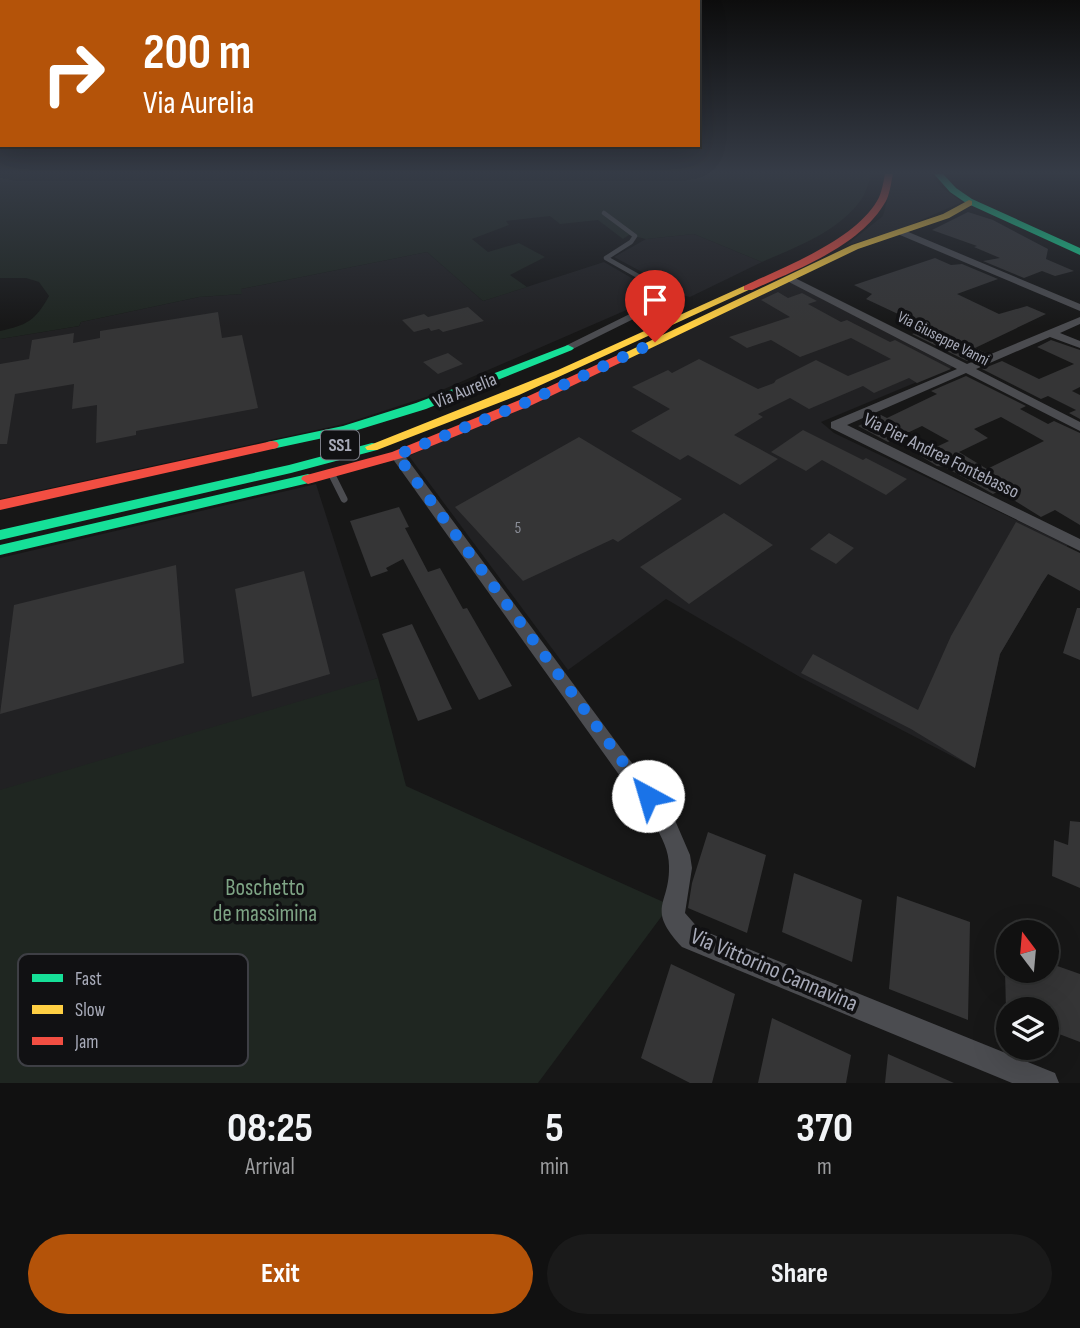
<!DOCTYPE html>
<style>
body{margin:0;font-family:"Sofia Sans Condensed",sans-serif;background:#1a1a1a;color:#f1f3f6;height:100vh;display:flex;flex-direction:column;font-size:26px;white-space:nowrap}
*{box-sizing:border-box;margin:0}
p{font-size:23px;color:#9c9d9f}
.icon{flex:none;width:38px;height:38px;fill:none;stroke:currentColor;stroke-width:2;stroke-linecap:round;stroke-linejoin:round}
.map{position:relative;height:1083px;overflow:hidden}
.details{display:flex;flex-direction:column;background:#111;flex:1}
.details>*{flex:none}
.hud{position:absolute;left:0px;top:0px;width:700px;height:147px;box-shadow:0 7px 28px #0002,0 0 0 2px #303131;background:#b45309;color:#fff;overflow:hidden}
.needle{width:46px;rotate:344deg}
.buttons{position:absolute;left:996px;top:920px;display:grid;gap:14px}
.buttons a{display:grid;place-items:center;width:63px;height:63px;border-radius:50%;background:#111;box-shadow:0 7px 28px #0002,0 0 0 2px #303131;font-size:35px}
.pin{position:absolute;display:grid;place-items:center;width:60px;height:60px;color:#fff;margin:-72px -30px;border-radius:50% 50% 50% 0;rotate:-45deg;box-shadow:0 0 7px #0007}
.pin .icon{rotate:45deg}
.me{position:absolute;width:77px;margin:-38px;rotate:321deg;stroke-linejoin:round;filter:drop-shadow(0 0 5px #0008)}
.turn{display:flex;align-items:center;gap:24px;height:147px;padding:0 28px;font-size:32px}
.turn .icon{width:91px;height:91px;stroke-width:2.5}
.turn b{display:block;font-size:49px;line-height:60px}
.eta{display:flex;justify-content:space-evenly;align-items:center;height:119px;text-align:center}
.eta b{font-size:42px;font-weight:700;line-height:49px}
.action{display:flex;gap:14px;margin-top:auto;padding:14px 28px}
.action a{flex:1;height:80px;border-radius:42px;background:#b45309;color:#fff;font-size:28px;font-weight:700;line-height:80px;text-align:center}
.action a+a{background:#1a1a1a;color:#f1f3f6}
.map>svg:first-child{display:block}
.built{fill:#212123}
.green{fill:#1f2621}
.building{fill:#353536;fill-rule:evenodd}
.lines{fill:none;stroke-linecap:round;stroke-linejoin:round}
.lane-far2{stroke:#4b4c50;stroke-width:4.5}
.lane-far1{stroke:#4b4c50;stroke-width:6}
.lane{stroke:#4b4c50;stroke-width:7}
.street{fill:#4b4c50;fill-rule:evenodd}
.fast{fill:#16e098;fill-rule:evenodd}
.slow{fill:#ffcf43;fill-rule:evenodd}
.jam{fill:#f24e42;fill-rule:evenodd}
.route{stroke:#1a73e8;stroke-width:12;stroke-dasharray:0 21.6}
.labels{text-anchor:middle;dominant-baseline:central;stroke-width:7;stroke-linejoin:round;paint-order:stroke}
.far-street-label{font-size:16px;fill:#a8abb9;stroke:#111113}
.number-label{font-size:16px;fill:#8b8e98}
.shield{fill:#111113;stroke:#7b7d87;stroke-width:2}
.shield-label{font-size:18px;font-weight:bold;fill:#a8abb9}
.street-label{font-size:19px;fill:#a8abb9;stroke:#111113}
.near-park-label{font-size:23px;fill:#7ea485;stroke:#111113}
.near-street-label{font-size:23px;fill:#a8abb9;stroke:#111113}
.key{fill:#111113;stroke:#3e3f45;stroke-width:2}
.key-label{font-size:19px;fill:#a8abb9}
</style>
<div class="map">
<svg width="1080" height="1083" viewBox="0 0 1080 1083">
<rect width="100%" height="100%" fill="#171717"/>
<path class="built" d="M894,174H931L941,187L962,202L901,229L845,246L883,216Z
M694,234L762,262L690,297L680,295L672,288L614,257L646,239Z
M427,252L483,301L604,262L661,295L426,397L344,424L0,499V339L79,326L81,322L199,297L241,294V289Z
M783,283H792L953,367L821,422L834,433L1068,545L1042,583L1000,654L975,768L800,677L666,599L568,670L409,456Z
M316,484L378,678L0,805V558Z"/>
<path class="green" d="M0,174L872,175C868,183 866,193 861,200C838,232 796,247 762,262L694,234L646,239L629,235L623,239L598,220L560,224L550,216L506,221L509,225L472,239L488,252L519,243L545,257L510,275L527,287L483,301L427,252L241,289L242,294L199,297L81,322L79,326L0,339V331C27,325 35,321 49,296L39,282L26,278H0Z
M378,678L406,786L670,905L538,1083H0V790Z"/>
<path class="building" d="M968,212L993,220L1048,249L1046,259L1074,271L1055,276L1042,271L1024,278L983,261L1000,258L974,247L977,246L932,230Z
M935,258L951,265L962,264L998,279L957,294L999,314L1027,306L1046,314L975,348L986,353L967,361L912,334L928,328L866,299L872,294L854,285Z
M778,292L788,298L802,293L817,301L808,304L841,322L847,320L890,342L895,340L951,369L917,383L909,378L874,393L863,386L809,409L790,398L758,414L763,417L734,435L778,459L740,485L688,455L680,460L631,431L670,409L632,387L668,370L672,373L699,359L758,389L774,383L776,380L816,360L848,376L891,359L851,338L800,357L771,340L747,348L729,337L790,317L761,300Z
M468,307L484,321L443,332L439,329L431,331L429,328L414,332L402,320L424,314L428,317Z
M218,312L222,338L242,335L258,408L136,431V435L96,443L97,405L72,409L74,384L15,394L7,444H0V364L29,359L32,340L74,333L73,343L100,338V331Z
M1051,340L1080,350V387L1072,391L1080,395V419L1069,413L1076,410L1048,396L1041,399L982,369L1002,361L1039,379L1074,364L1037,347Z
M448,353L463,364L438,374L423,362Z
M966,376L1026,406L1020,409L1048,424L1054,421L1080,433V525L1055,510L1041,517L999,491L993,494L945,467L937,466L919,455L949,441L922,426L888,442L858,426L881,415L887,418L937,394L931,391ZM1001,417L1044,441L987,469L959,452L988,438L974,429Z
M803,430L863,460L866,458L907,479L886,495L822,460L806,471L771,452Z
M579,437L682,499L618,542L613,539L523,581L455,507Z
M399,507L409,527L405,528L428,572L440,568L463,609L467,608L512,686L479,700L403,559L386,568L388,571L371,577L350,521Z
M724,513L773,545L689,604L640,567Z
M1016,522L1080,553V591L1048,574L1042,583L1000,654L975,768L911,729L801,673L813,654L918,710L951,636Z
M829,533L854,548L836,564L810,549Z
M176,565L184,663L0,714L14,605Z
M304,571L330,674L252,697L235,589Z
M1077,608H1080V660L1063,653Z
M412,624L452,709L418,721L382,634Z
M1070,821L1080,822V888L1052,876L1054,840L1068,845Z
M708,832L766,855L747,933L688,908L692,883Z
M794,873L862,900L852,962L782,932Z
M897,896L970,922L968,1020L889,989Z
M1046,962L1080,974V1042L1046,1029V1010H1006L1005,971H1046Z
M671,964L735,994L712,1083H690L641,1058Z
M772,1018L851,1055L846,1083H758Z
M888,1054L954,1083H885Z"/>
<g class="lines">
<path class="lane-far2" d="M604,213L635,236L631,242L606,258L645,280"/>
<path class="lane-far1" d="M568,348L673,296L642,278"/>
<path class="lane" d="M331,473L344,499"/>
<path class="street" d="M900,231H906L1080,304V311L900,235Z
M791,276L967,364L1080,317V324L1060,333L1080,341V348L1050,337L976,369L1080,422V431L966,373L847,425L1080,539V551L831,428V422L957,369L787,281L786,279Z
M397,451L402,452L628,758L671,811L690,855L692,868L685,913L699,929L1055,1073L1059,1083H1012L682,947C645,907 670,906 669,866C669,851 662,838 655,825L390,455Z"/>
<path class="fast" d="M934,174H943L956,188L972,199L1080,248V255L966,203L950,192Z
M568,345L574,348L572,350L426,409L351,432L272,449L265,445L267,442L343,426L416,403Z
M372,443L377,444L379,447L377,450L291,473L0,540V530L289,465Z
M308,474L313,476L315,479L313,482L0,555V545Z"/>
<path class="slow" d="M969,200L972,201V205L949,218L858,249L624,361H616L614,358L852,245L943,214Z
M744,286L753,288L519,395L377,450H367L365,447L558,370Z"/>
<path class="jam" d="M885,174H893C891,183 890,193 886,201C860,247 797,269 752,290H744V286C786,266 853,241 877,201C882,193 883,183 885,174Z
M620,354L626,358L624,361L532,405L402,458L308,484L301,479L303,476L392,452L522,399Z
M272,441L277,442L279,445L277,448L0,510V500Z"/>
</g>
<linearGradient id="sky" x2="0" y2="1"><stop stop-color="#0d0d0d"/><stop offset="0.53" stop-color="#363c47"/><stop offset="1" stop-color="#363c47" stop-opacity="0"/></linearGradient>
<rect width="1080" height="326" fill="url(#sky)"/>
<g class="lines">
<path class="route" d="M648,796L397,455L527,402L655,342"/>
</g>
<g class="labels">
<g class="far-street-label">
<text transform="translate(943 339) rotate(27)">Via Giuseppe Vanni</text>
</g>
<g class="number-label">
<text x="518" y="528">5</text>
</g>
<rect class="shield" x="321" y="430.5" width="38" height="29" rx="5"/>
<g class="shield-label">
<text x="340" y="445">SS1</text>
</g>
<g class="street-label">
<text transform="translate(465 391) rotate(-22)">Via Aurelia</text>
<text transform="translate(941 456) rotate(26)">Via Pier Andrea Fontebasso</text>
</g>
<g class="near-park-label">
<text x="265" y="888">Boschetto<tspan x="265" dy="26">de massimina</tspan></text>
</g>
<g class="near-street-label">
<text transform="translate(774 970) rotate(23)">Via Vittorino Cannavina</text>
</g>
</g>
<rect x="18" y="954" width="230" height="112" rx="10" class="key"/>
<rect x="32" y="974" width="31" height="8" fill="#16e098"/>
<rect x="32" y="1005" width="31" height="9" fill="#ffcf43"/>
<rect x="32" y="1037" width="31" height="8" fill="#f24e42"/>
<g class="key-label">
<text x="75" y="985">Fast</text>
<text x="75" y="1016">Slow</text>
<text x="75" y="1048">Jam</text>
</g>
</svg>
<div class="buttons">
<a><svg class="needle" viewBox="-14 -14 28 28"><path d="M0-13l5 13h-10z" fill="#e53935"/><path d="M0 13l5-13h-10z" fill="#9c9d9f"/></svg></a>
<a><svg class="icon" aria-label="layers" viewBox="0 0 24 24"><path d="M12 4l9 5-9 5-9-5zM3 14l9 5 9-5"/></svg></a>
</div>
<div class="pin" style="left:655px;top:342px;background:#d93025"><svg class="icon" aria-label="arrive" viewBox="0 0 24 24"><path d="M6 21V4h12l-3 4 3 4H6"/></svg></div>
<svg class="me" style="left:648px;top:796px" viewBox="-20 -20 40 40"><circle r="19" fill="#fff"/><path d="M0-13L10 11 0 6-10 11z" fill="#1a73e8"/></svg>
<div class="hud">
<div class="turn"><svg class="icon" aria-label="right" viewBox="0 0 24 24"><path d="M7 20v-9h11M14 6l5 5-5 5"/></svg><div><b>200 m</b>Via Aurelia</div></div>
</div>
</div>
<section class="details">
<div class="eta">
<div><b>08:25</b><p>Arrival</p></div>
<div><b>5</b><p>min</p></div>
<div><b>370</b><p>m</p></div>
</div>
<div class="action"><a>Exit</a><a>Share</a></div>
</section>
